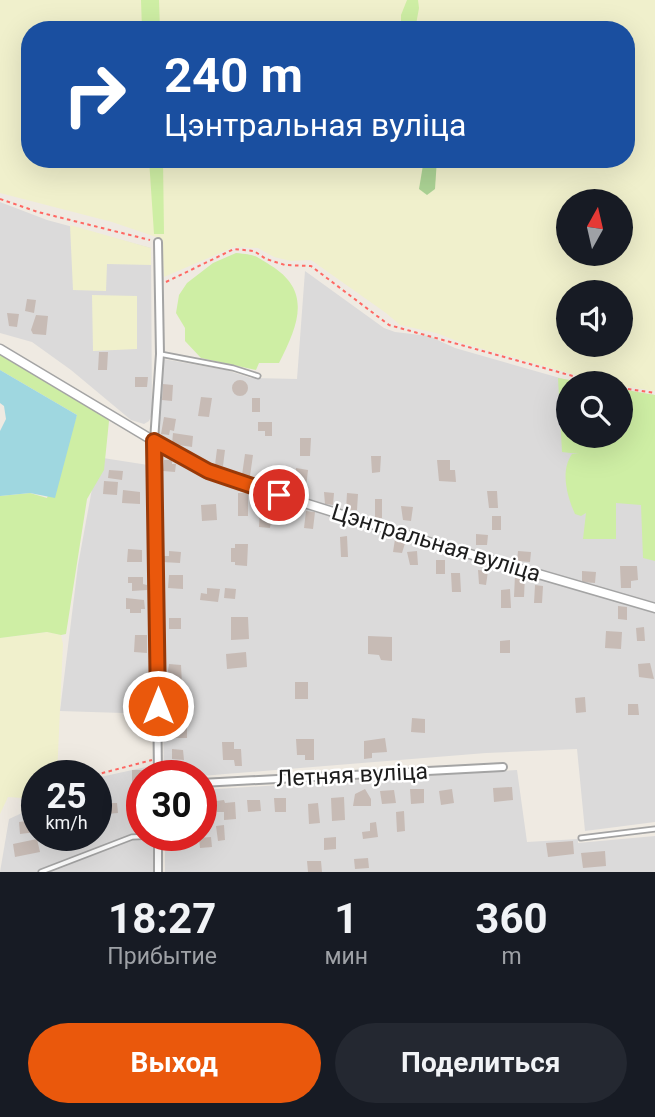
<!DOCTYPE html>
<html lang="ru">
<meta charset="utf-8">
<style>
body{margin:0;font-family:Roboto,sans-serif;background:#242831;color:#f1f3f6;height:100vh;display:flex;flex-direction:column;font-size:26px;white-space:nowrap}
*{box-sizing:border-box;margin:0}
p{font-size:23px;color:#9ea1a6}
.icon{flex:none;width:38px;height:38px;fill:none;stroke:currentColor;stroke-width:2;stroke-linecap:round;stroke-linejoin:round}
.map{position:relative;height:872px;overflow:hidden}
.side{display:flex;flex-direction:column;background:#171b24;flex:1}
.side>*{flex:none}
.banner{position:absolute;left:21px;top:21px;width:614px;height:147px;border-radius:28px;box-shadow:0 7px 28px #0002;background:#1a4fa0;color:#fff;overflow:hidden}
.needle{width:46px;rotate:8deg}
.buttons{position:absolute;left:556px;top:189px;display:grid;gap:14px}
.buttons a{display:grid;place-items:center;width:77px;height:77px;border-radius:50%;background:#171b24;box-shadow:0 7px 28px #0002;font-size:35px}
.speed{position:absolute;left:21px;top:760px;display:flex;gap:14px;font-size:35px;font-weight:700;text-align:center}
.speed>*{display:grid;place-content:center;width:91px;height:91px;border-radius:50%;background:#171b24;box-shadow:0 7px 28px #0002;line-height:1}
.speed small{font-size:18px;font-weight:400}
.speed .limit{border:10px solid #d22;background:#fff;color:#111}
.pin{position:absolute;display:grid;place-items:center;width:60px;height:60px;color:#fff;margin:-30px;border:4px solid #fff;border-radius:50%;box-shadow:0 2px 7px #0007}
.me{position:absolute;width:77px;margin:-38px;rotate:0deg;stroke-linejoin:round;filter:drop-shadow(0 0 5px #0008)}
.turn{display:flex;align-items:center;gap:24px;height:147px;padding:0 28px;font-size:32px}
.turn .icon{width:91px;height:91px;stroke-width:2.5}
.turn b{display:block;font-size:49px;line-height:60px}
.eta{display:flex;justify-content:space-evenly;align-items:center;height:119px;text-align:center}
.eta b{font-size:42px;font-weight:700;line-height:49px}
.button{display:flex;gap:14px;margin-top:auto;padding:14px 28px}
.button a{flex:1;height:80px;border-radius:42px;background:#ea580c;color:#fff;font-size:28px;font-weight:700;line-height:80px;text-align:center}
.button a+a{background:#242831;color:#f1f3f6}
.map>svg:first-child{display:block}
.residential{fill:#dbdada}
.farmland{fill:#f0f0cc;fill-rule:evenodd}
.grass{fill:#ceeea4}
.forest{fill:#abd294}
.water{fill:#9fd7e0}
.building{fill:#c7bbb5}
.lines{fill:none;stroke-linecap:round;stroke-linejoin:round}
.service-casing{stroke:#a4a4a4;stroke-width:7}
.minor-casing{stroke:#a4a4a4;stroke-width:10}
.tertiary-casing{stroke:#a4a4a4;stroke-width:11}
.path{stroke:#ff6863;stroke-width:2;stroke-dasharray:3.5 3.5;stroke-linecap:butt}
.service{stroke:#fff;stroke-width:3.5}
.minor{stroke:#fff;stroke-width:6}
.tertiary{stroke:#fff;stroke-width:8}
.route-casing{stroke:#983908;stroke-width:18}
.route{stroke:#ea580c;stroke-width:12}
.labels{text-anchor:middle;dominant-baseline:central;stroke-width:5;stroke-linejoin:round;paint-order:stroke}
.street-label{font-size:23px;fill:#1d1d1d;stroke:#fff}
</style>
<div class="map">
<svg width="655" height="872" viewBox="0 0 655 872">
<rect width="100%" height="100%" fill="#efeae2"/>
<path class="residential" d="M0,202L47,220L151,248L152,414L149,421L144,424L131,420L71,370L32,342L0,333Z
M305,271L384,328L395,332L429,336L455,348L574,382L569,383V436H621V391L655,395V605L237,478L160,441L157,438L163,359L226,370L251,378L297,379Z
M158,455L170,456L190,466L441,550L655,612V822L585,831L577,749L486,753L201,776L164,775Z
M103,458L148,465L154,714L60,711L78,565L94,478Z
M155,765V775H142V835H155L154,872H0L9,819L37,806V835H96V778Z
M517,770L527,842L578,839V843L655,836V872H165V835H201V790Z"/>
<path class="farmland" d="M0,0H655V391L621,386V383L600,382L465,344L436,333L400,325L386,313L311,260L291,261L274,257L258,248L234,247L164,277L162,239L112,222L0,193ZM30,30H626V159H30ZM569,201H621V254H569ZM569,292H621V345H569Z
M70,225L151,248V265L107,264L106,291L73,290Z
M92,295L137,296V349L93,351Z
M48,632L61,635L63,644L57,775H37V799L8,797L0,814V638Z"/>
<path class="grass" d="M141,0H159L160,30H142Z
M407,0H418L419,8L415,30H405L401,26V15Z
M149,159H163L164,234H154Z
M236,253C256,255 254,255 270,265C313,291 298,325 279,363H259L256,370L201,358L185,341V328L176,313L179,295L187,283L213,263Z
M0,354L105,414L109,421L104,470L87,499L66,634L61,635L47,632L0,638V496L30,493L47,498L77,415L0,370Z
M558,378L589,383H569V436H621V389L655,395V561L643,558L641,505L616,503V539H583L586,513L581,516L575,514C567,496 560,471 572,454H579L562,452Z"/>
<path class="forest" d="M424,159H437L435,189L427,195L419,189Z"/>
<path class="water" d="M0,370L77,415L55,498L30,493L0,496V431L6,419L4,406L0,403Z"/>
<path class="building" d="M27,299L36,300L34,313L25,311Z
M7,313L19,314L17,327L9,326Z
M36,315L48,316L46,335L33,334L31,330Z
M99,352H108L107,370H98Z
M135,377H148L147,387H135Z
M232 388a8 8 0 1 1 16 0a8 8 0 1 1-16 0Z
M163,384L173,385L172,401L162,400Z
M201,397L212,398L209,417L198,416Z
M252,398H260V412H252Z
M164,417L176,419L174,431L170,430L169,435L161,434Z
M258,422H272V436H265V431H258Z
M173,433L193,436L192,447L172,444Z
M300,438H311L310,456H300Z
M217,449L225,450L223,466L215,465Z
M245,454L253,455L250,476L242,475Z
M371,456H381L380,472L372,473Z
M164,460H172V464H176L175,472L163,471Z
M437,460H450V470H455L456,482L439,481Z
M296,468L308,470L305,497L295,496Z
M109,470L123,471L122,480L108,478Z
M104,481L118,482L117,495L103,494Z
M123,490L140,492V504L122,503Z
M487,491H497L498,508H489Z
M324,492L334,493L333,505L325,504Z
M238,493H248V516H238Z
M347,493L358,494L357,510H346Z
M375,499H382V518H375Z
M216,504L217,520L202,521L201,505Z
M401,506L413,507L411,521L403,520Z
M260,508H273L270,528L259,527Z
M306,511L315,512L313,529L304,528Z
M492,516H501V530H492Z
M476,534L488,535L487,545H476Z
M347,536L348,557H341L340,537Z
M395,539L406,540L402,553L393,552Z
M235,544H248L247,566L235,565V562H231V548H235Z
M128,549L142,550V562H127Z
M169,551L181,552L180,563L162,562L163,556H169Z
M417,551L418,565H410L407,552Z
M518,551L531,552L530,562L517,561Z
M436,560H445V574H436Z
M620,566H637L638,580L631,581V588H621Z
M478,570L488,571L486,585L479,584Z
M582,571L596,572L595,583L582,582Z
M451,573H460L461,592H452Z
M169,575H183V589L168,588Z
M515,575H525L524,597H514Z
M128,577H143V584L147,585V590L132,591V583H128Z
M535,585L543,586L542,603H534Z
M207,588L220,589L218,602L200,600L201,593L207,594Z
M225,588L236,589L235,599L224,598Z
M510,589L511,608H501V590Z
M126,598L144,600L145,609H141V613H130V609H126Z
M618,606L627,607V620L618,619Z
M231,617H248L249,639L231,640Z
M169,618H181V629H169Z
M644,627L645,641H637L636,628Z
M606,631L622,632L621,649L605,648Z
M135,635H147V653L134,652Z
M368,636L392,637V661L381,660L379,655L368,654Z
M510,640V653H500V641Z
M246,652L247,667L227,669L226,654Z
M650,663L654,679L639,677L638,664Z
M169,664L181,665L182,685L166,684Z
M135,679H146V690L135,691Z
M295,682H308V699H295Z
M585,697L586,712L576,713L575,698Z
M628,704H638L639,715H628Z
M173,717H187V738H173Z
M412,718L425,719V733L411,732Z
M385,738L387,752L372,753V758L364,759V741Z
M296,739H314V760H305V755H297Z
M222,742H234V749H241L242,766H235L234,760H223Z
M172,749L183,750L184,760L172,759Z
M132,770H150V775H142V789L132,788Z
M512,787L513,800L494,802L493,788Z
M365,789L371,799V806H353L355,794Z
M410,789H424V803L411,804Z
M452,789L454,803L441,805L439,791Z
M394,790L396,803L382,804L380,791Z
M344,797L345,820L332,821L331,798Z
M274,798H286V812H275Z
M224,800L225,803L235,802L236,819L224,820V812H217L216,801Z
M247,800H260L261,811L248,812Z
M107,803H117L118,813L107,814Z
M318,803L320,823L309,824L308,804Z
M404,811L405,831L397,832L396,812Z
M34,820L36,832L20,834L19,822Z
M376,822L378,837L363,839L362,832L370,831V823Z
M224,825L225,840L218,841L216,826Z
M54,835H74L76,841L56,845Z
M211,837L212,847L200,848L199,838Z
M336,837V849L324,850V838Z
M37,839L40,852L15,857L13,844Z
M573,841L574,854L548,857L546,843Z
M605,851L606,866L583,868L581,853Z
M368,858L369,868L355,869L354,859Z
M307,861H321L322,872H308Z"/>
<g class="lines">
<defs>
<path id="service" d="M160,354L233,368L258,376
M581,838L655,829
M41,872L132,837L156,836"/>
<path id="minor" d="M158,242L160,354L154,441L158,775
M201,783L503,767
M158,835V872"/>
<path id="tertiary" d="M0,349L189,462L228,479L432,543L655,608"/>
</defs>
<use href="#service" class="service-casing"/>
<use href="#minor" class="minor-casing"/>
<use href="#tertiary" class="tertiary-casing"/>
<path class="path" d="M0,199L38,212L150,240
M166,282L234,249L254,251L266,259L285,265L311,266L389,325L598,383
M621,388L655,393
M95,775L152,760"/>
<use href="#service" class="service"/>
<use href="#minor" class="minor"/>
<use href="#tertiary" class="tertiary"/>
</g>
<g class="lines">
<defs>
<path id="route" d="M158,706L154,441L208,471L279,495"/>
</defs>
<use href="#route" class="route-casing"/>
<use href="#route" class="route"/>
</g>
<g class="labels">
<g class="street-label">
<text transform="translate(436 543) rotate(17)">Цэнтральная вуліца</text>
<text transform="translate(352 775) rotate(-3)">Летняя вуліца</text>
</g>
</g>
</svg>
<div class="buttons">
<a><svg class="needle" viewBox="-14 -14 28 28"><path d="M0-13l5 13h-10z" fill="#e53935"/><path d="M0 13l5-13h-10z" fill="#9ea1a6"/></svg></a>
<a><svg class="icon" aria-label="sound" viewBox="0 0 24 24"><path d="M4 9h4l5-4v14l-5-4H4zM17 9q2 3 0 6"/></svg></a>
<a><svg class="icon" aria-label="search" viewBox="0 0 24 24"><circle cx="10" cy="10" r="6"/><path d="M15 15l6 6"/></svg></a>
</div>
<div class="speed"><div>25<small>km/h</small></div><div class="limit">30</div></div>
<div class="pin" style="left:279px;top:495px;background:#d93025"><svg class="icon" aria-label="arrive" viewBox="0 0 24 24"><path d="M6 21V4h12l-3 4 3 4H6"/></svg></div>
<svg class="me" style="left:158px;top:706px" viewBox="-20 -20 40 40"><circle r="17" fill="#ea580c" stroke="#fff" stroke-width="3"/><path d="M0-11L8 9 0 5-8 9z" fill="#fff"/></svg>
<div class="banner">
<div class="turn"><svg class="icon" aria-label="right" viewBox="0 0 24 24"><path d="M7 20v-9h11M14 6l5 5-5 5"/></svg><div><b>240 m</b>Цэнтральная вуліца</div></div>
</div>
</div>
<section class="side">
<div class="eta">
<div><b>18:27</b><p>Прибытие</p></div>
<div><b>1</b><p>мин</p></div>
<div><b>360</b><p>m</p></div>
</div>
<div class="button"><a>Выход</a><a>Поделиться</a></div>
</section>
